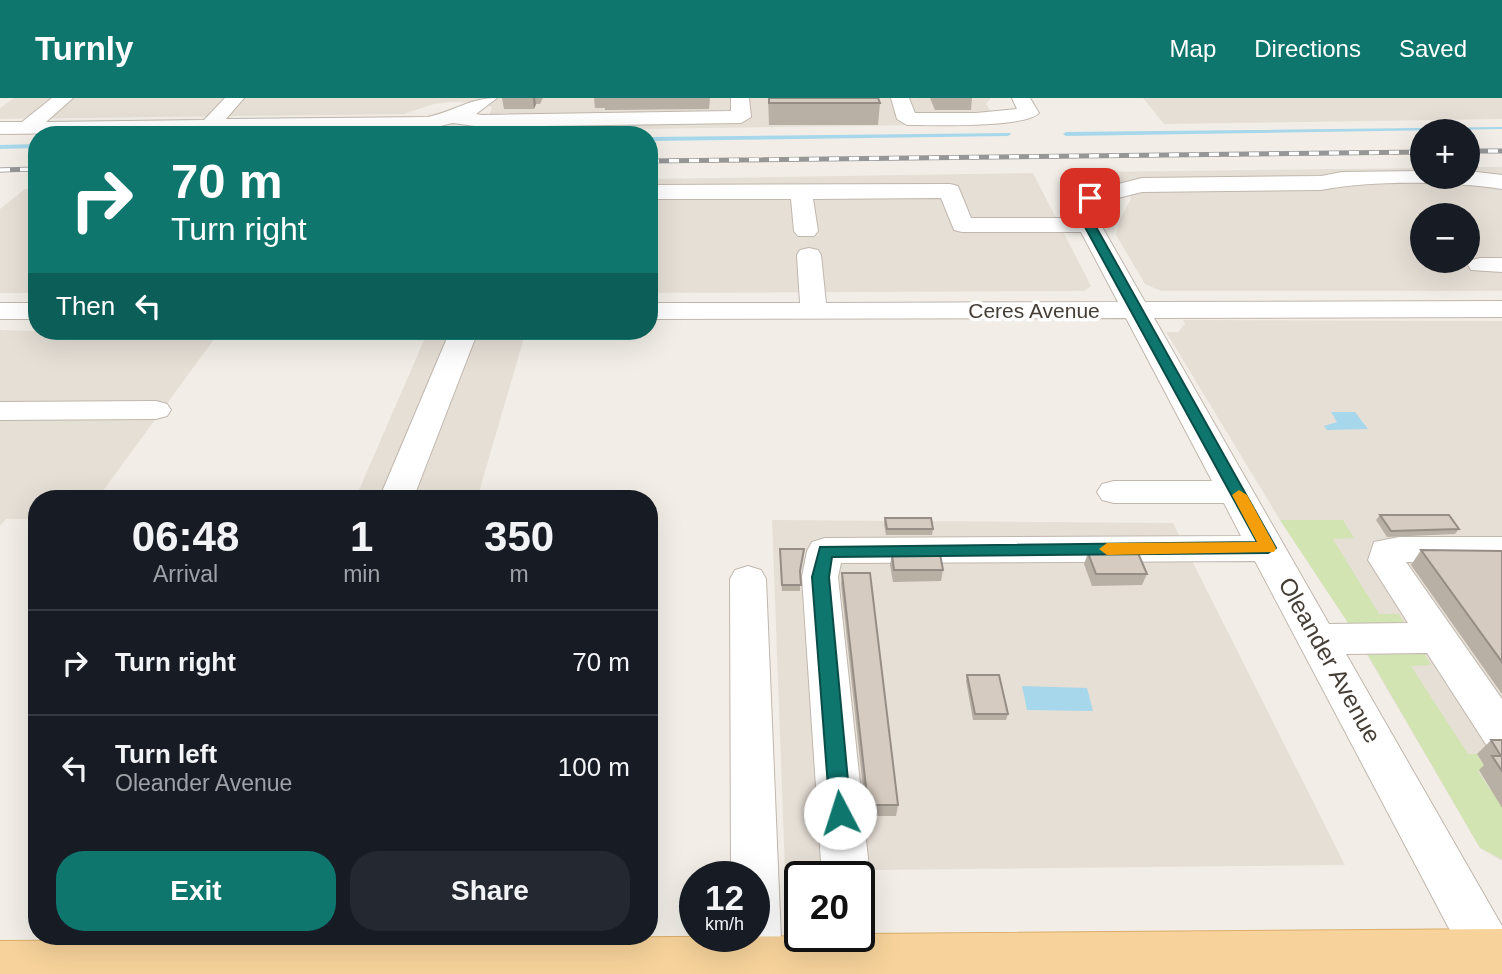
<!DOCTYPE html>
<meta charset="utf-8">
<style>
body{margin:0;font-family:Arial,sans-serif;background:#242831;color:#f1f3f6;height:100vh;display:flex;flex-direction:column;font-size:26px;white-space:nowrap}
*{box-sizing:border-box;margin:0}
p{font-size:23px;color:#9ea1a6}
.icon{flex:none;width:38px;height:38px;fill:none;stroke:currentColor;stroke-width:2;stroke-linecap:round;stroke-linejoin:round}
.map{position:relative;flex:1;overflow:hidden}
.panel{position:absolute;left:28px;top:392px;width:630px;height:455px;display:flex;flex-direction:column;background:#171b24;border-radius:28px;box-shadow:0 7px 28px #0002}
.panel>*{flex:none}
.hud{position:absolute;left:28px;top:28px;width:630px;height:214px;border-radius:28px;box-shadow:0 7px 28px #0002;background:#0f766e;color:#fff;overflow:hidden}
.tools{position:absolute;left:1410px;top:21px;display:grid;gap:14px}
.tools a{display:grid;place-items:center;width:70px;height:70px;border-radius:50%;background:#171b24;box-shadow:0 7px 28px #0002;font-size:35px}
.speed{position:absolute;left:679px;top:763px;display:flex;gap:14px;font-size:35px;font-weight:700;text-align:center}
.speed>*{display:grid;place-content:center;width:91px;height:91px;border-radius:50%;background:#171b24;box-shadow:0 7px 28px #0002;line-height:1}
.speed small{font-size:18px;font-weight:400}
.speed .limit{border:4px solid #111;border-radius:10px;background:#fff;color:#111}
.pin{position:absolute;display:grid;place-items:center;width:60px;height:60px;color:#fff;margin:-30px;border-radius:14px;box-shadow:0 4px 10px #0006}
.me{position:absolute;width:77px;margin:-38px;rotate:355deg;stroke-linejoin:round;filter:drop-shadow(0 0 5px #0008)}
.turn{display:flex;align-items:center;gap:24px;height:147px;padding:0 28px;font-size:32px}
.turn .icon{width:91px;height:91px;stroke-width:2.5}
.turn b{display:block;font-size:49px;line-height:60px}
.then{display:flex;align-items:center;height:66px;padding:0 28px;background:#0003;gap:14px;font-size:26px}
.eta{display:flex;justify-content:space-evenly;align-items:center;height:119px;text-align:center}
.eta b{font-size:42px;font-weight:600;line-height:49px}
.button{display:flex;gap:14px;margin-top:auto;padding:14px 28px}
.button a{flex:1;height:80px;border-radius:28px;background:#0f766e;color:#fff;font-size:28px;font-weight:600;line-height:80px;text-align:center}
.button a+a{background:#242831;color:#f1f3f6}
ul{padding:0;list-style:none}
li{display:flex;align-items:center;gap:21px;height:105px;padding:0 28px;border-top:2px solid #363941}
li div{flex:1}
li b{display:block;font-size:26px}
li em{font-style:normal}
header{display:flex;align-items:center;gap:42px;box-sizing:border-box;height:98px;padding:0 35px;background:#0f766e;color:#fff}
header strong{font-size:33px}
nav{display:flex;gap:38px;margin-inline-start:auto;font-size:24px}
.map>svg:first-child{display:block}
.residential{fill:#e6dfd6;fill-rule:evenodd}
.green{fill:#d3e4b3}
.water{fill:#a7d7eb}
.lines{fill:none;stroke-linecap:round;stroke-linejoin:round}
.stream{fill:#a7d7eb;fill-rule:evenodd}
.minor-casing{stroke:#c0b7ad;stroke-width:2}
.major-casing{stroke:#dbae6c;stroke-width:2}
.minor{fill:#fff;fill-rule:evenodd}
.major{fill:#f7d39b;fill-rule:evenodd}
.rail-casing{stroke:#969696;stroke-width:5}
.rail{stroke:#fff;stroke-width:3.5;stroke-dasharray:10;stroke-linecap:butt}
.wall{fill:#b8afa5}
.shaded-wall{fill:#968e86}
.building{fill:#d6cbc0;stroke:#968e86;stroke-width:2}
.route{fill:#0f766e;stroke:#0a4d48;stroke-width:2}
.slow{fill:#f59e0b}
.labels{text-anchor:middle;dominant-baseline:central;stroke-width:7;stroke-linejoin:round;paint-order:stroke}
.far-street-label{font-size:21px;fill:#453e37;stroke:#fff}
.street-label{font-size:24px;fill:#453e37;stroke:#fff}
</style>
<header>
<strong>Turnly</strong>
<nav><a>Map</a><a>Directions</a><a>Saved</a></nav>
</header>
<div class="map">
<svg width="1502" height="876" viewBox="0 0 1502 876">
<rect width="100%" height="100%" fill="#f2eee7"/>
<path class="residential" d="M14,0H991L986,6L998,26L484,33L492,9L475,5L452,4L434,6L404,16L0,21V10Z
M1143,0H1502V21L1164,26Z
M1468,69H1502V193H1161L1145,186L1116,137L1120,121L1131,101L1129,94L1114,85L1102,83L1095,74L1423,70V79H1468ZM1423,117H1468V163H1423Z
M1033,75L1091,188L1084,193L649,195V81Z
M25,91H37V195H0V111Z
M1183,222L1502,223V763L1480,750L1346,521L1280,422L1166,234H1178L1185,226Z
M0,232L37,233H220L97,401H37V421H6L0,428Z
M428,233H526L477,401H355Z
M772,422L1173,425L1345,767L785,773Z"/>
<path class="green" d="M1280,422H1343L1354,440L1333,441L1379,516H1399L1404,525H1348Z
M1424,555L1431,567L1411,568L1468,656H1477L1487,672L1478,673L1490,691H1502V761L1480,750L1368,557Z"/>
<path class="water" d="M1331,314H1355L1368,331L1327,332L1324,328L1337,324Z
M1022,588L1087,590L1093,613L1027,612Z"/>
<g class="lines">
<path class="stream" d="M1502,29V31L1066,38L1063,36L1066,34Z
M1010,35L1011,36L1008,38L649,43V39Z
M37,46V50L0,51V47Z"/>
<defs>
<path id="minor" d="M52,0H73L46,24L204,22L225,0H244L226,21L428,19C455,13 470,0 497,0L476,16L482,17L731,13V0H749L751,19L741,25L482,29L453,25L428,31L0,36V24H22Z
M891,0H909L915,15H976L1017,11L1012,0H1030L1039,15C1027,30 929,27 907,27L897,21Z
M1423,73V79H1468V73L1502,77V91C1451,83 1372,82 1321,92L1142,94L1098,105L1097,120L1145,204L1502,203V219L1154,220L1329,526L1408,525L1368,462L1374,444L1399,439H1502V465L1406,464L1502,601V653L1487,648L1427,555L1346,556L1502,828V876H1473L1255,463L841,465L838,479L870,779L863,795L859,796V779H822L802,479L807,453L812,444L825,440L1241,438L1224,405H1114L1102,402L1097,394L1102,386L1114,383H1212L1126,220L649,221V205H800L797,157L800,152L809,150L818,152L821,157L826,205L1118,204L1081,134H962L954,132L941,100L813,101L818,133L814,138H798L794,133L791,101H649V87L950,86L958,88L971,120H1073L1074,108L1082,95L1142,80L1321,78L1342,74Z
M1480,160H1502V174L1471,172L1468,167L1471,162Z
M0,205H37V221H0Z
M450,233H478L413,401H379Z
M156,303L167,306L171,312L167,318L156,321L0,322V304Z
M748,468L761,472L766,481L782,866L778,876H736L732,866L731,838H754V779H731L730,481L735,472Z"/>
<path id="major" d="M1502,831V876H0V843L859,838V836Z"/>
</defs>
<use href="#minor" class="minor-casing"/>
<use href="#major" class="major-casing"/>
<use href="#minor" class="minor"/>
<use href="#major" class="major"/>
<defs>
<path id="rail" d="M1468,53H1502
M649,63L1423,54
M0,72L37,71"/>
</defs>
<use href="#rail" class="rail-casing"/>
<use href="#rail" class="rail"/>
</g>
<path class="wall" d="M502,0H543L540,6H536L534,11H504Z
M594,0H710L709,11L605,12V10H595Z
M768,0H878L880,5L878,27H769Z
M930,0H972L971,12H935Z
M1380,417L1459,431L1455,436L1387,439L1376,422Z
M885,420L933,431L932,437H886L884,426Z
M804,451L800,476V493H782L780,457Z
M1421,452L1502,453V596L1411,467Z
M1088,455L1147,476L1142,487L1092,488L1084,466Z
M892,456L943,472L941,483L893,484L890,467Z
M842,475L898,707L896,718H866L841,486Z
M967,577L1008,616L1006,622H973L966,583Z
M1491,642H1502V710L1479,672L1484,667L1477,656Z"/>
<path class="shaded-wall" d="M533,0H535L536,6L534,11Z"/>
<path class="building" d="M769,0H878L880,5H769Z
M1380,417H1449L1459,431L1391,433Z
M885,420H931L933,431H887Z
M780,451H804L800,473L801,487H782Z
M1421,452L1502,453V564Z
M1088,455H1138L1147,476H1096Z
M892,456H940L943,472H894Z
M842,475H870L898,707H868Z
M967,577H999L1008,616H975Z
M1491,642H1502V673L1492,658H1501Z"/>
<path class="route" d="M1090,97L1095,100L1090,108L1091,120L1276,450L1268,455L832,459L829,479L851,715L848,722L840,725L833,722L830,715L812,479L820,449L1257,444L1080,120L1079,108Z"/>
<path class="slow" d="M1239,392L1247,397L1276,450L1274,454L1107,457L1099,451L1107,445L1257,444L1232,397Z"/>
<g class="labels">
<g class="far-street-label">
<text x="1034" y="212">Ceres Avenue</text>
</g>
<g class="street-label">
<text transform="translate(1330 562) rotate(61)">Oleander Avenue</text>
</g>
</g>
</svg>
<div class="tools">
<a>+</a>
<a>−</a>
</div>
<div class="speed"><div>12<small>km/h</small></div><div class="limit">20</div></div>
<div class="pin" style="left:1090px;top:100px;background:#d93025"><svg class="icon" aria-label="arrive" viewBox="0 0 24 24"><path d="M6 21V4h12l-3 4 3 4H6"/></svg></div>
<svg class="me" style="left:840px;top:715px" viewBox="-20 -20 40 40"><circle r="19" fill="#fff"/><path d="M0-13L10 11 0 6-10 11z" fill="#0f766e"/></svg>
<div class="hud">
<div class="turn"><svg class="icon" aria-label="right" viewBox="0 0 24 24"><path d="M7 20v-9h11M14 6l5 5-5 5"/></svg><div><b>70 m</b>Turn right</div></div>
<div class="then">Then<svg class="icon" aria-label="left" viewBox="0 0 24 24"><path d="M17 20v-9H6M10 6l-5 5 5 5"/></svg></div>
</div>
<section class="panel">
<div class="eta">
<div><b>06:48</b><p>Arrival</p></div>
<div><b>1</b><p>min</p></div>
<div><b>350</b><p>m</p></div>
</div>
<ul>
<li><svg class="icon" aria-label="right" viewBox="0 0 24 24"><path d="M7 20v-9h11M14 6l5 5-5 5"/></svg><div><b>Turn right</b></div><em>70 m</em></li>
<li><svg class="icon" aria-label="left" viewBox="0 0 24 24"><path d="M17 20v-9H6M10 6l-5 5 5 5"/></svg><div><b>Turn left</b><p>Oleander Avenue</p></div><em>100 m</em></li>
</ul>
<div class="button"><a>Exit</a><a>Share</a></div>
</section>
</div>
